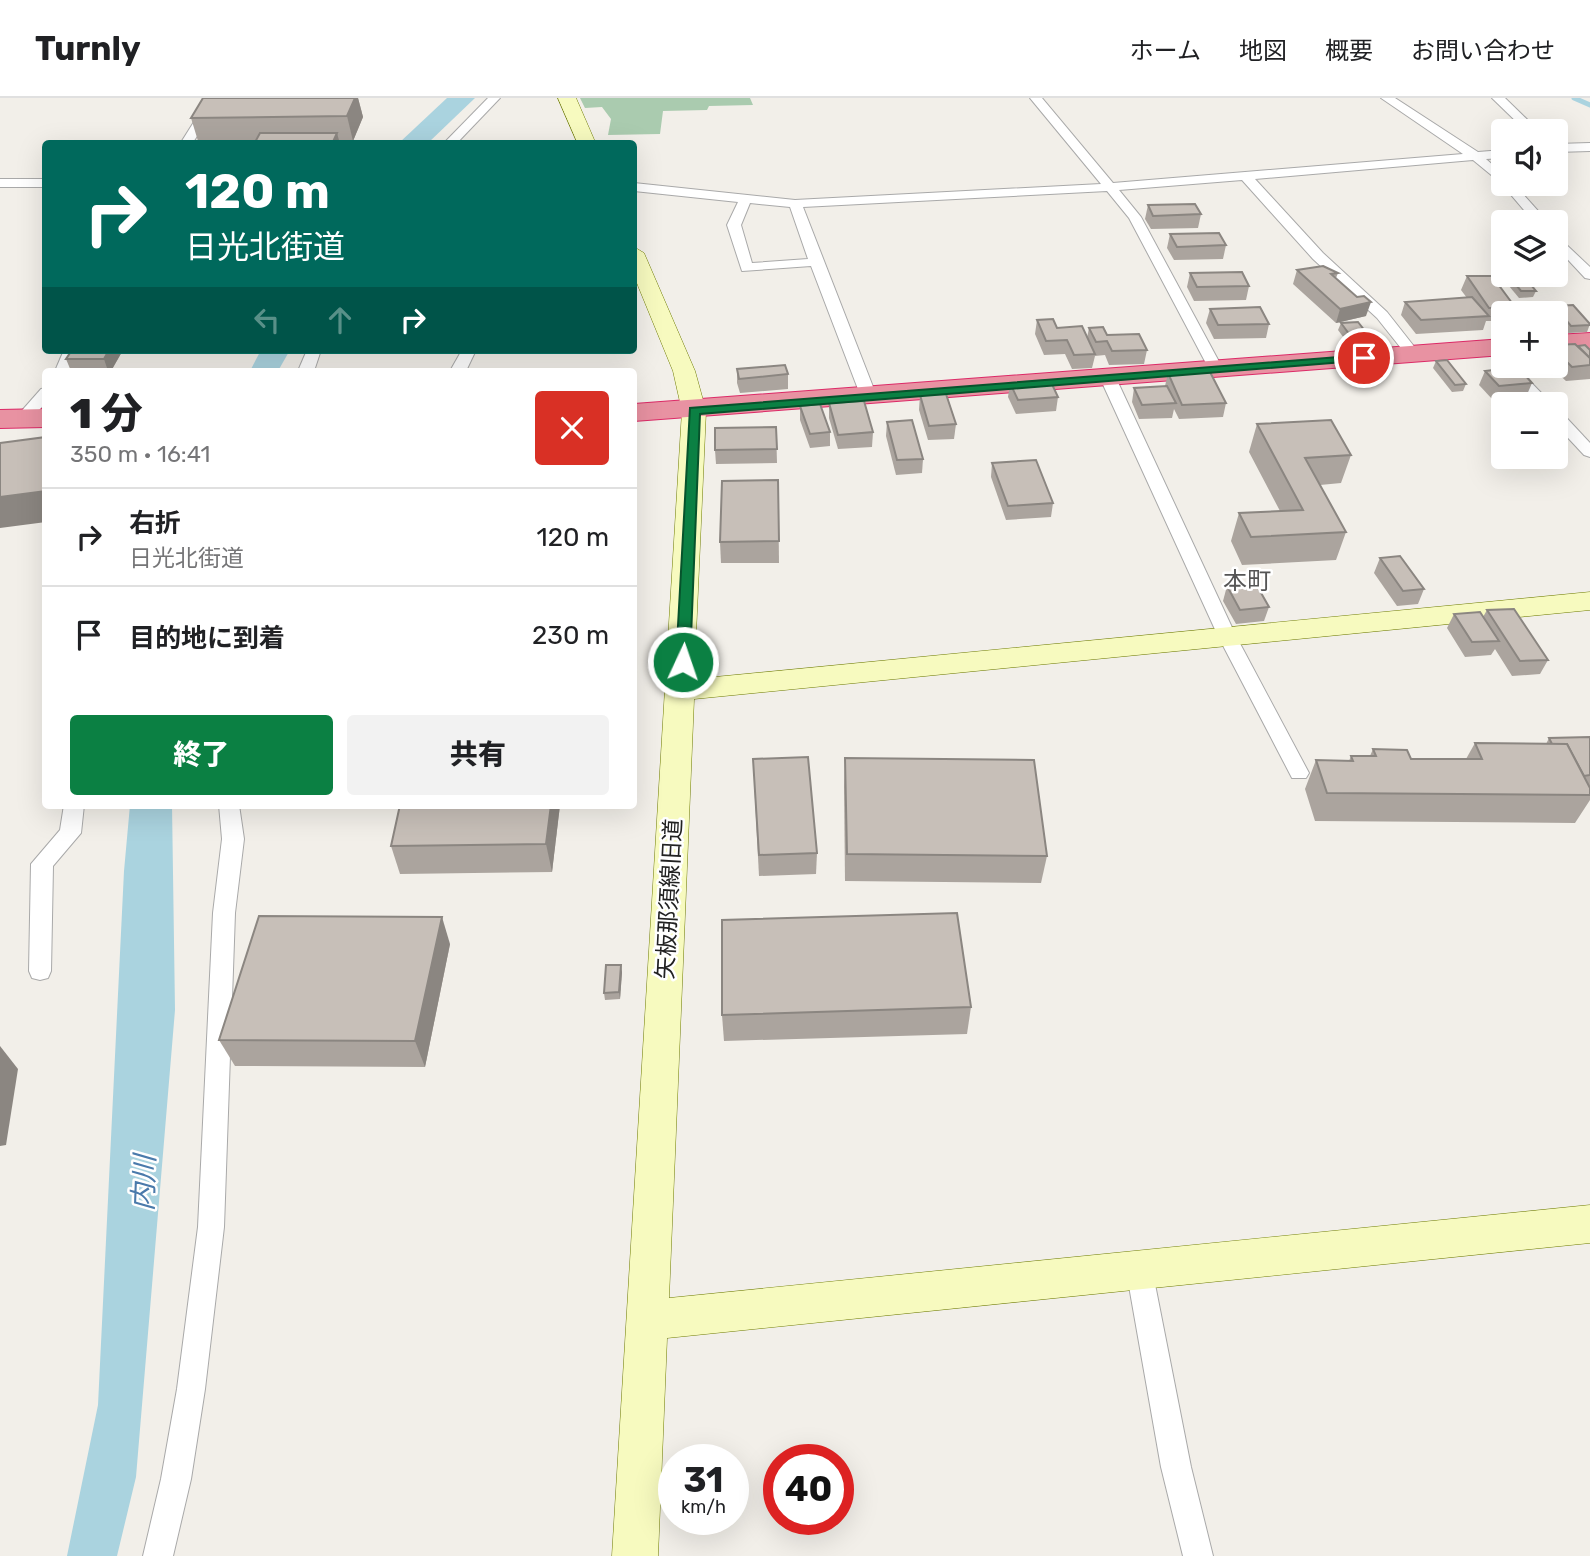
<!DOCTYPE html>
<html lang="ja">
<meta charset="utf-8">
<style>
body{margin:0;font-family:Rubik,"Noto Sans JP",sans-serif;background:#f2f2f2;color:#202124;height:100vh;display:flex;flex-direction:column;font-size:26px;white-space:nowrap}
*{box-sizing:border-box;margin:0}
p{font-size:23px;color:#757577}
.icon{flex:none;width:38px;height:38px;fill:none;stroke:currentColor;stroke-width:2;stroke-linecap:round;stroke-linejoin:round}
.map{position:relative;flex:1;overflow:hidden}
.side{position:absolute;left:42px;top:270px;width:595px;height:441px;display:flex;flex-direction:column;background:#fff;border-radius:7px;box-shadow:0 7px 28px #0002}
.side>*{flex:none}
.hud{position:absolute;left:42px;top:42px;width:595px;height:214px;border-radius:7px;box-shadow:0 7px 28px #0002;background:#00695c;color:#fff;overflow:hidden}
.controls{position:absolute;left:1491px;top:21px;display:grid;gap:14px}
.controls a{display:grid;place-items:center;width:77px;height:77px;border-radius:7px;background:#fff;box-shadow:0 7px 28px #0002;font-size:35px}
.speed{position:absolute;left:658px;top:1346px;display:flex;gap:14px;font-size:35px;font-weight:700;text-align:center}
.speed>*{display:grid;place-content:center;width:91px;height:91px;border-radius:50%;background:#fff;box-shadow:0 7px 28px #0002;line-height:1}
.speed small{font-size:18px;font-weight:400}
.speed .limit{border:10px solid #d22;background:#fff;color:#111}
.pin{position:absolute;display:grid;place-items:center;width:60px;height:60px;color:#fff;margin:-30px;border:4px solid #fff;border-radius:50%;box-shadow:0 2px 7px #0007}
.me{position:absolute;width:77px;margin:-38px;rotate:3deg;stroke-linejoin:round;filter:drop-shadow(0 0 5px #0008)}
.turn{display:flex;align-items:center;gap:24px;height:147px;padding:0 28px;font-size:32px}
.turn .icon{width:91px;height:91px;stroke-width:2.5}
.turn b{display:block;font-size:49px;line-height:60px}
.lanes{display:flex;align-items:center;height:66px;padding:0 28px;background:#0003;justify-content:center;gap:35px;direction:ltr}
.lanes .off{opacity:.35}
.round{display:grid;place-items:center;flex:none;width:74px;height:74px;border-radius:7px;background:#f2f2f2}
.headline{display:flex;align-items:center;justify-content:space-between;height:119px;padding:0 28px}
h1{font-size:42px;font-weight:800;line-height:52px}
.cta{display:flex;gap:14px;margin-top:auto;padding:14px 28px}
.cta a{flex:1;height:80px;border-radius:7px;background:#0b8043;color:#fff;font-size:28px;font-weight:800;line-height:80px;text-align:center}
.cta a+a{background:#f2f2f2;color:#202124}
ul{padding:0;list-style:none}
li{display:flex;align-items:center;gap:21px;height:98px;padding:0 28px;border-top:2px solid #e0e0e0}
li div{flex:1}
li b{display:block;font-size:26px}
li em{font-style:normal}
header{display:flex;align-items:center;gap:42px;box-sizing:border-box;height:98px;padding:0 35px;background:#fff;border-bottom:2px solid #e0e0e0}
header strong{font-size:33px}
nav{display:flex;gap:38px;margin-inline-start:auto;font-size:24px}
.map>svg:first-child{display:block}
.cemetery{fill:#aacbaf}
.water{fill:#aad3df}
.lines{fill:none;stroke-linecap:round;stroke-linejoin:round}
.stream{stroke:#aad3df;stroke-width:5}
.street-casing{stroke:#a9a9a9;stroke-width:2}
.secondary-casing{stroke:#707d05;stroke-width:1}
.highway-casing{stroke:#dc2a67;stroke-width:2}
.street{fill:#fff;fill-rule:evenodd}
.secondary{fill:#f7fabf;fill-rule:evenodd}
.highway{fill:#e892a2;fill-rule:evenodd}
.wall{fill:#aba49e}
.shaded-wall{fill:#8b8681}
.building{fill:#c7bfb8;stroke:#8b8681;stroke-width:2}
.route{fill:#0b8043;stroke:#07532c;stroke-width:2}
.labels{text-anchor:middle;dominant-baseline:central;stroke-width:5;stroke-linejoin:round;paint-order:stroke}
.street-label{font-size:23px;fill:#222;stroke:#fff}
.neighbourhood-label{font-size:24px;fill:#555;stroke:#fff}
.near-water-label{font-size:28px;font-style:italic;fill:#4a7aab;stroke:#fff}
</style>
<header>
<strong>Turnly</strong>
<nav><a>ホーム</a><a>地図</a><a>概要</a><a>お問い合わせ</a></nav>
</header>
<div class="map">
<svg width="1590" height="1458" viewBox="0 0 1590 1458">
<rect width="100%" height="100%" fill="#f2efe9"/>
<!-- cemetery -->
<path class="cemetery" d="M580,0H750L753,7L709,8L707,12L663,13L660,36L608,37L611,21L602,9L585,10Z"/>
<!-- water -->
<g class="water">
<path d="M447,0H475L428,45H399Z"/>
<path d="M261,252H290L278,273H250Z"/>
<path d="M130,707H172L175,912L136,1379L117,1458H67L98,1307L124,773Z"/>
</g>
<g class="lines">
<!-- stream -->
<path class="stream" d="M1574,0L1590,7"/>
<defs>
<g id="street">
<path d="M209,0H221L192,46H180Z"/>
<path d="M488,0H500L456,46H443Z"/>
<path d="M1030,0H1042L1113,85L1463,56L1381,0H1395L1478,54L1503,52V60L1486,61L1503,76V86H1514L1548,124H1534L1501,85L1473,62L1255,81L1323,155L1387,214L1420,256L1413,260L1408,259L1377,220L1313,161L1242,82L1119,92L1141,119L1223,271L1216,275L1209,271L1129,120L1107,93L803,109L877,299L869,304L861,299L811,168L742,173L727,127L738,104L634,93V85L795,102L1101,86ZM750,105L790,109L808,161L752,165L741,127Z"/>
<path d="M1492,0H1505L1539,33H1526Z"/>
<path d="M1590,45V53L1556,54V46Z"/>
<rect x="0" y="81" width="46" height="8"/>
<path d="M1556,137L1590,169V181L1585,180L1556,149Z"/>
<path d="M64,252H78L71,273H55Z"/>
<path d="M307,252H321L314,273H298Z"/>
<path d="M462,252H476L466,273H450Z"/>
<path d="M1503,264V268H1515L1552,306H1536L1502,271L1500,268Z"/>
<path d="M1108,275L1116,280L1236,538L1309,675L1306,680H1292L1218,538L1100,280Z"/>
<path d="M46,290V304L30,323H18V317L41,291Z"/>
<path d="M1556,313L1562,315L1590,345V359L1584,357L1556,327Z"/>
<path d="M64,707H84L81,735L53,768L51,873L48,880L40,882L32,880L29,873L31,766L60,732Z"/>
<path d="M219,707H239L244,741L235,815L224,1129L205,1291L191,1381L173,1458H143L161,1381L177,1291L198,1129L213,815L222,741Z"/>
<path d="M1139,1158L1148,1162L1152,1171L1191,1369L1213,1458H1183L1161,1369L1126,1171L1130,1162Z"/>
</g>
<g id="secondary">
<path d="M558,0H576L596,46H578Z"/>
<path d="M634,149L644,155L695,273L706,313L694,581L1590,494V512L694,601L669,1200L1590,1107V1145L667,1240L658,1458H612L682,313L673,273L634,178Z"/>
</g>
<g id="highway">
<path d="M1590,235V251L1556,253V237Z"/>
<path d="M1503,241V257L634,323V306Z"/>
<path d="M46,311V329L0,330V312Z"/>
</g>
</defs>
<!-- street casing -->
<use href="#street" class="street-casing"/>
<!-- secondary casing -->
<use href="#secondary" class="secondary-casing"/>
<!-- highway casing -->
<use href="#highway" class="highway-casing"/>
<!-- street -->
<use href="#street" class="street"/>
<!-- secondary -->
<use href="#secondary" class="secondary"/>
<!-- highway -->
<use href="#highway" class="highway"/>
</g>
<!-- wall -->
<g class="wall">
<path d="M203,0H358L363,19L353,43L186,46L198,43L191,20Z"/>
<path d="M1148,107L1201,116L1198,130L1151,131L1145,121Z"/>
<path d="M1170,136L1226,147L1223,161L1174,162L1167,150Z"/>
<path d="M1297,172L1338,175L1336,180L1357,199L1366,218L1336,225L1293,186Z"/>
<path d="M1190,175L1249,188L1246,202L1194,203L1187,189Z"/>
<path d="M1506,177H1523L1536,193L1533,199L1519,200L1504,182Z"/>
<path d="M1467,178L1515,209L1512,215H1503V223H1486L1483,232L1416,236L1401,217L1405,204L1467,200L1461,192Z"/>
<path d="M1554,208L1590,226L1587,234L1568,235L1556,220V215H1551Z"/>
<path d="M1210,211L1269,226L1266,240L1214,241L1206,225Z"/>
<path d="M1037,222L1087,240L1089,230L1147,252L1144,266L1109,267L1105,257L1095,258L1092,270L1072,271L1065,256L1044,257L1035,236Z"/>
<path d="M1341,225L1373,243L1370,250L1352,251L1338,232Z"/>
<path d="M1556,247L1590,252V281L1566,283L1550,268H1556Z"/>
<path d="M123,252L111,273H71L66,261Z"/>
<path d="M1436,263L1466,286L1463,293L1452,294L1433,270Z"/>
<path d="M737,271L788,276V291L740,295L737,285Z"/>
<path d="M1485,273L1532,285L1526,299L1493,302L1479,287Z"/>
<path d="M1168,275L1226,305L1223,319L1179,321L1174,311L1172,320L1139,321L1132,304L1134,290L1165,288Z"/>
<path d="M1010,285L1058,299L1056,313L1016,316L1008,299Z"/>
<path d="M920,297L956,326L954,341L928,342L919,312Z"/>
<path d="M829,305L873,334L872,349L838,351L829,320Z"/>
<path d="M800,308L830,334V348L810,350L800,322Z"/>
<path d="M887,324L923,361L922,375L896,377L886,338Z"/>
<path d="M1257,326L1351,357L1341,385L1320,387L1346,434L1336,462L1242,467L1231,443L1239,415L1280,413L1249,354Z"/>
<path d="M776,329L777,365L716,366L715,352Z"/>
<path d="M992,365L1053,405L1051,419L1006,422L991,379Z"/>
<path d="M778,382L779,465H721L720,444Z"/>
<path d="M1380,460L1424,491L1418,506L1397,508L1374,475Z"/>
<path d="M1227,488L1269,509L1264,523L1236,526L1223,503Z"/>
<path d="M1487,512L1548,562L1540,576L1512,578L1495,551L1491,557L1465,559L1447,530L1454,516L1483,519Z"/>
<path d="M1590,639V702L1575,725L1315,723L1305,691L1316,662L1349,663L1351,658H1370L1373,651L1411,661H1466L1475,645L1546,646L1549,640Z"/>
<path d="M845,660L1047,758L1041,785L845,783L844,688Z"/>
<path d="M754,683L817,755L816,776L759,778Z"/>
<path d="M400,707H560L552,774L400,776L391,748Z"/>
<path d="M450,846L425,969L235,968L219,942Z"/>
<path d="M622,874L620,901L605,902L604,895Z"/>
<path d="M971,909L967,936L724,943L722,917Z"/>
</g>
<!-- shaded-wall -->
<g class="shaded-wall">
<path d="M355,0H358L363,19L353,43L347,18Z"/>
<path d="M337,35L340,46H332Z"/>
<path d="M1371,204L1366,218L1336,225L1340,211Z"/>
<path d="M109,252H123L111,273H108L104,261Z"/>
<path d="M46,393V424L0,430V399Z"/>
<path d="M551,707H560L552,774L546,746Z"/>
<path d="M442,819L450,846L425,969L415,943Z"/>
<path d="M621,867L622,874L620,901L619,894Z"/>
<path d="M0,948L18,971L6,1047L0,1048Z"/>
</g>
<!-- building -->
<g class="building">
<path d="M203,0H355L347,18L191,20Z"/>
<path d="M260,35H337L332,46H254Z"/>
<path d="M188,43H208L206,46H186Z"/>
<path d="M1195,106L1201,116L1153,118L1148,107Z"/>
<path d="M1219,135L1226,147L1177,149L1170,136Z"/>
<path d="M1323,168L1338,175L1331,176L1357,199L1364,198L1371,204L1340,211L1297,172Z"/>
<path d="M1242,174L1249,188L1197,189L1190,175Z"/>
<path d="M1508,177H1523L1536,193H1521Z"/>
<path d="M1467,178H1492L1515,209L1489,210Z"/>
<path d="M1472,199L1489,218L1421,222L1405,204Z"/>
<path d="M1573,207L1590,226V227L1571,228L1554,208Z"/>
<path d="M1260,209L1269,226L1218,227L1210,211Z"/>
<path d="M1053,221L1057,230L1082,228L1095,256L1074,257L1067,242L1046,243L1037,222Z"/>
<path d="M1358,224L1373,243L1355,244L1341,225Z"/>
<path d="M1103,229L1107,237L1139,236L1147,252L1112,253L1107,243L1096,244L1089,230Z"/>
<path d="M1575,246L1590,260V267L1572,269L1556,253V247Z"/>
<path d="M1585,247L1590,252V260L1578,248Z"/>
<path d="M72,252H109L104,261H66Z"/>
<path d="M1447,262L1466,286L1455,287L1436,263Z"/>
<path d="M785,267L788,276L739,281L737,271Z"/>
<path d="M1518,269L1532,285L1499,288L1485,273Z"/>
<path d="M1210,274L1226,305L1182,307L1168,275Z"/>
<path d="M1050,282L1058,299L1018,302L1010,285Z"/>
<path d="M1167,288L1176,305L1142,307L1134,290Z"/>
<path d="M946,296L956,326L929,328L920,297Z"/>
<path d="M864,303L873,334L838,337L829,305Z"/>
<path d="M820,306L830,334L810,336L800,308Z"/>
<path d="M912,322L923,361L897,362L887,324Z"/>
<path d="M1331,322L1351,357L1305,360L1346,434L1251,439L1239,415L1303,412L1257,326Z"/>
<path d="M776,329L777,351L715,352V330Z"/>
<path d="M46,339V393L0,399V345Z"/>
<path d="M1036,362L1053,405L1008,408L992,365Z"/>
<path d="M778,382L779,443L720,444L722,383Z"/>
<path d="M1400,458L1424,491L1403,493L1380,460Z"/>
<path d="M1256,486L1269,509L1240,512L1227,488Z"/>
<path d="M1514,511L1548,562L1520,563L1487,512Z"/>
<path d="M1480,514L1499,543L1472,544L1454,516Z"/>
<path d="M1590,639V677L1584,678L1567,646H1552L1549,640Z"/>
<path d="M1475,645L1567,646L1590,690V697L1327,695L1316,662L1353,663L1351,658H1376L1373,651L1407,652L1411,661H1482Z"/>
<path d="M808,659L817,755L759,757L753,661Z"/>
<path d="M845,660L1034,662L1047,758L847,756Z"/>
<path d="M400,707H551L546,746L391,748Z"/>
<path d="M957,815L971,909L722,917V822Z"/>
<path d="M259,818L442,819L415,943L219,942Z"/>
<path d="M606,867H621L619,894L604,895Z"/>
</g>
<!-- route -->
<path class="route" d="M1364,257H1368V262L700,316L690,564L683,569L676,564L690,310Z"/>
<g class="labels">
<!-- street labels -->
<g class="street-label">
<text transform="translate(669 801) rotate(-87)">矢板那須線旧道</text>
</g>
<!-- neighbourhood labels -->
<g class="neighbourhood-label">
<text x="1247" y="483">本町</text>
</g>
<!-- near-water labels -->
<g class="near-water-label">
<text transform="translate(144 1085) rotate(-88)">内川</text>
</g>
</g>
</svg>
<div class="controls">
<a><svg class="icon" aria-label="sound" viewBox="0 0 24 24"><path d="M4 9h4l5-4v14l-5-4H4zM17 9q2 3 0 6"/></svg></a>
<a><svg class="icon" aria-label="layers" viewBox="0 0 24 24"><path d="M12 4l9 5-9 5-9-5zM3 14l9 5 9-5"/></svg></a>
<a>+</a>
<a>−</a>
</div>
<div class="speed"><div>31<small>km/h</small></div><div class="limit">40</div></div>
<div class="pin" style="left:1364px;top:260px;background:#d93025"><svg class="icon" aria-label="arrive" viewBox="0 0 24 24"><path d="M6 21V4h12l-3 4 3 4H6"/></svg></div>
<svg class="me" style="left:683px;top:564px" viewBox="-20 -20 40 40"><circle r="17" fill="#0b8043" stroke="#fff" stroke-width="3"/><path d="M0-11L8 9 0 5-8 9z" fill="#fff"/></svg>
<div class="hud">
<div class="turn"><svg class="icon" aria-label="right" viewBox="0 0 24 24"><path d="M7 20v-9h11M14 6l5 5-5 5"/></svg><div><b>120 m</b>日光北街道</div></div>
<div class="lanes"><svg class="icon off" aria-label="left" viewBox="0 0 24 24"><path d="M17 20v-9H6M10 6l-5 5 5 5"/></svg><svg class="icon off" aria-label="ahead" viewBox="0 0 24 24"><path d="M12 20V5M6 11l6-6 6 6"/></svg><svg class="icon" aria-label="right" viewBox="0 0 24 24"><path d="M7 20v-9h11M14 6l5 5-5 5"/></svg></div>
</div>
<section class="side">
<div class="headline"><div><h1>1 分</h1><p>350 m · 16:41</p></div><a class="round" style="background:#d93025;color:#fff"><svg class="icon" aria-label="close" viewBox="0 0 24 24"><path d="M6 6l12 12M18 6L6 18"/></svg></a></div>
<ul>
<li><svg class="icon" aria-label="right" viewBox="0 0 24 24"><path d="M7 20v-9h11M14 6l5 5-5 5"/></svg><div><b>右折</b><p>日光北街道</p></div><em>120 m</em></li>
<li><svg class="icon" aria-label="arrive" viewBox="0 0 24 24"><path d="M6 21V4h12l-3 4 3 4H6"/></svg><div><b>目的地に到着</b></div><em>230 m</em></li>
</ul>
<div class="cta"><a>終了</a><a>共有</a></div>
</section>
</div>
